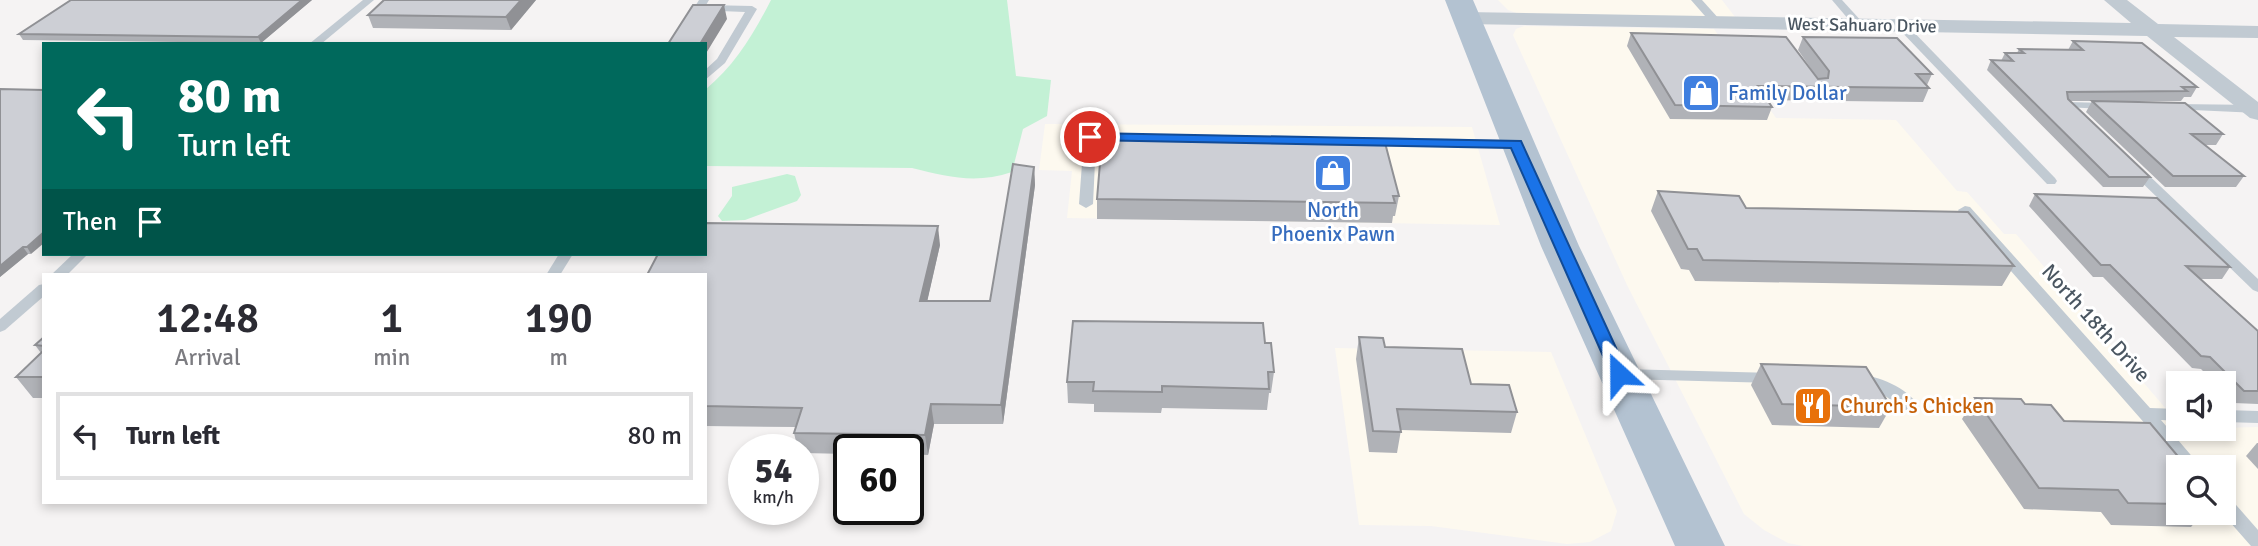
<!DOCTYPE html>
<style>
body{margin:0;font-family:Signika,sans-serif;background:#f2f2f3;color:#2b2b33;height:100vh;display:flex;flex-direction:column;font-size:26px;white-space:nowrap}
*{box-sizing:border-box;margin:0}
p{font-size:23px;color:#7c7c81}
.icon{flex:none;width:38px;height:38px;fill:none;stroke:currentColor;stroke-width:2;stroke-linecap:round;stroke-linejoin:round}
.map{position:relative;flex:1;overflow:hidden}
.details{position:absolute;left:42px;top:273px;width:665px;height:231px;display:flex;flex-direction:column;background:#fff;border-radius:0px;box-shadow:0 4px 10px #0003}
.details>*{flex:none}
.guide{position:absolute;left:42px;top:42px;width:665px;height:214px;border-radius:0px;box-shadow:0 4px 10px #0003;background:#00695c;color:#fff;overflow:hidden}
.controls{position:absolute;left:2166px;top:371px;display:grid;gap:14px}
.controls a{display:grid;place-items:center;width:70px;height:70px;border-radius:0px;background:#fff;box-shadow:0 4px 10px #0003;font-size:35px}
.speed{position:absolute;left:728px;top:434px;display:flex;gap:14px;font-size:35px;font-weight:700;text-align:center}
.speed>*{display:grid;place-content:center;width:91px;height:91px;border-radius:50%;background:#fff;box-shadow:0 4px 10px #0003;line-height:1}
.speed small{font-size:18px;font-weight:400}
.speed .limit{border:4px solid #111;border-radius:10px;background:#fff;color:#111}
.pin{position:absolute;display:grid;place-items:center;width:60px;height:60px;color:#fff;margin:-30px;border:4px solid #fff;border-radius:50%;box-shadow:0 2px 7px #0007}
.me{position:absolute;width:77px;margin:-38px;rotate:336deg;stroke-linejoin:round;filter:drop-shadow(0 0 5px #0008)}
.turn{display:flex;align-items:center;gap:24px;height:147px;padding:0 21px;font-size:32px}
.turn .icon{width:91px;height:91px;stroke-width:2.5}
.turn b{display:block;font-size:49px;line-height:60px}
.then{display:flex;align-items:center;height:66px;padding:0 21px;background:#0003;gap:14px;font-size:26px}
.eta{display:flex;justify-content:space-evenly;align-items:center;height:119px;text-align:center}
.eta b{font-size:42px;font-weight:600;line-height:49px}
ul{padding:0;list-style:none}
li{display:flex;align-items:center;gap:21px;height:88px;margin:0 14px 10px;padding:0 7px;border:4px solid #e1e1e2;border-radius:0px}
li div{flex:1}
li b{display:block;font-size:26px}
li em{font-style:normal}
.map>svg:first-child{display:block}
.commercial{fill:#fdf9ef;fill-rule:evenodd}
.green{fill:#c3f1d5}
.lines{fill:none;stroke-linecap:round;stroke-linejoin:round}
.service{fill:#c1cad2;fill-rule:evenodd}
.minor{fill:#c1cad2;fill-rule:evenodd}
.primary{fill:#b3c2d1;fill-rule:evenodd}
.wall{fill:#b0b2b7}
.shaded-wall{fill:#909195}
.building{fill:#cdcfd5;stroke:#909195;stroke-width:2}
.route{fill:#1a73e8;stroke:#114b97;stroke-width:2}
.labels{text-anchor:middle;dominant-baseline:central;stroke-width:6;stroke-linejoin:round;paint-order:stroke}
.far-street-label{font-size:18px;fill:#4a5661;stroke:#fff}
.shop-label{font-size:21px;fill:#366cbe;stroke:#fff;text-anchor:start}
.street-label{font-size:21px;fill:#4a5661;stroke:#fff}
.food-label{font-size:21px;fill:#c56008;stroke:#fff;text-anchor:start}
</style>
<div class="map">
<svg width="2258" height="546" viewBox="0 0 2258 546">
<rect width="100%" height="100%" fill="#f5f3f3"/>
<!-- commercial -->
<g class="commercial">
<path d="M1498,0H1722L1735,17L1519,14L1508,10Z"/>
<path d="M1524,26L1714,29L1776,118L1896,120L1957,191L1967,192L2004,234H2016L2179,424V429L2258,427V546H1803L1788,543L1764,530L1744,514L1627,285L1513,35L1516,29ZM2179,467H2224V513H2179Z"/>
<path d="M1045,124L1472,127L1500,225L1067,218L1072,171L1039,170Z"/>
<path d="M1335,348L1551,352L1617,511L1611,531L1590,542L1567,544L1431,526L1359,525Z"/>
</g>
<!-- green -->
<g class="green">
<path d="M771,0H1007L1016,76L1051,80L1047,116L1023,129L1012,172C976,184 948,177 912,168L705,166V90C736,64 753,35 771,0Z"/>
<path d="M787,174L795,176L801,195L797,201L745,220L722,221L718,216L732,196V187Z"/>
</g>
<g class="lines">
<!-- service -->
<g class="service">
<path d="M363,0H374L321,44H309Z"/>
<path d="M699,0H709L706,5L752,6L757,9L725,63L705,80V70L717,59L745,12L695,10L694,8Z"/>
<path d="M1691,0H1702L1720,20V24H1712Z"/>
<path d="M1832,0H1842L1863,23V27H1855Z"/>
<path d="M1902,23L1906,24L2055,178L2057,181L2055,184H2047L1898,28V24Z"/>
<path d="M2068,102L2105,103L2111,106L2105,109L2064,107V103Z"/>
<path d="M2175,104L2258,105V113L2171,109V105Z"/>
<path d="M1090,133L1294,136L1300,140L1294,144L1096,141L1093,204L1086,208L1079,204L1084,137Z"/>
<path d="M1367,137L1516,140L1522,144L1516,148L1363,144L1361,141Z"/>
<path d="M2135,165L2139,166L2258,279V292L2253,290L2131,172L2129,169Z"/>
<path d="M1965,206L1970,207L2150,408L2179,409V421L2161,420L2201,467H2183L1960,213L1958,210Z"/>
<path d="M73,254H88L67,275H51Z"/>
<path d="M559,254H573L560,275H546Z"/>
<path d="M44,284V296L5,330L0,332V319L39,285Z"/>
<path d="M1623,369L1774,373L1779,374L1782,378L1779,382L1774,383L1623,379L1618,378L1615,374L1618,370Z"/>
<path d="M1857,374C1879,376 1906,387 1919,406L1917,410H1905L1874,388L1852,383L1849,379L1852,375Z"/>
<path d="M2224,410L2258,411V423L2224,422Z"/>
<path d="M2224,496L2230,498L2258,530V546H2251L2222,513H2224Z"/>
</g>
<!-- minor -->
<path class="minor" d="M2104,0H2127L2158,24L2258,26V38L2174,37L2258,102V120L2250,118L2147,36L1465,24L1458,22L1455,18L1458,14L1465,12L2131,23Z"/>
<!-- primary -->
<path class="primary" d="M1445,0H1473L1579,246L1725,546H1675L1541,246Z"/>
</g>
<!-- wall -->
<g class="wall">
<path d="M71,0H312L261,43L23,40L19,34Z"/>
<path d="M536,0L511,30L373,28L368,15Z"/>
<path d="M1631,33L1818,79L1798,50L1803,37L1932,74L1927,85L1929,88L1923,102L1767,100L1772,107L1767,120L1670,119L1627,46Z"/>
<path d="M2073,41L2197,87L2191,97H2184L2181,101H2110L2223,134L2216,145H2205L2244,176L2236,187H2165L2086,112L2092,101H2070L2150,177L2143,187H2103L1987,70L1991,60L2001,61L2005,53H2017L2019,49L2068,50Z"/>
<path d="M0,89L31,254H28L0,277Z"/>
<path d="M1277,138L1399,196L1395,216H1393L1392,223L1097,219V199L1276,142Z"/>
<path d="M1034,167L1035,185L1003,424H934L928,455L908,454V450H849V454L803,453V450H798L794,433L796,427L705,426V275L940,245L927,301H990Z"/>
<path d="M1658,191L1746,208L2014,266L2002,286L1695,281L1689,270L1681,269L1651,211Z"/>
<path d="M2035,194L2230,267L2222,279H2200L2258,331V404L2234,403L2224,393V383H2215L2201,369L2192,368L2103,277H2093L2029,206Z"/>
<path d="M44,337V398H33L16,377L41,353L35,345Z"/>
<path d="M1359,337L1385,347L1471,384L1517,412L1511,433L1401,430L1397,453L1369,452L1356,359Z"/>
<path d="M1265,343L1274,372L1271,393H1269L1267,410L1162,408L1161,413L1094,412V404L1068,403L1067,382Z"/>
<path d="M1761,364L1891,407L1879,428L1772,425L1751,385Z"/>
<path d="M1975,398L2025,404L2179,467V513H2203L2191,527L2111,525L2101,512L2024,509L1962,419Z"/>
<path d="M2257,443H2258V469L2246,456Z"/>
</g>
<!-- shaded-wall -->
<g class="shaded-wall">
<path d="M302,0H312L261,43L258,37Z"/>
<path d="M521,0H536L511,30L506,17Z"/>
<path d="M724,5L727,19L705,55V44H700Z"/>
<path d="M1034,167L1035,185L1003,424L1001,405Z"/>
<path d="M938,226L940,245L923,320L920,301Z"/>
<path d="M44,232V243L31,254L27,247Z"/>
<path d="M23,247L28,254L0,277V266Z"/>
<path d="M931,404L934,424L928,455L925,435Z"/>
</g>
<!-- building -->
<g class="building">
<path d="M71,0H302L258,37L19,34Z"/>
<path d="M384,0H521L506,17L368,15Z"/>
<path d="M693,5H724L700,44H668Z"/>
<path d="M1631,33L1786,37L1818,79L1828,78L1829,71L1803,37L1897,38L1932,74H1916L1929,88L1758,86L1772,107L1675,105Z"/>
<path d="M2073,41L2142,43L2197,87H2182L2187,91L2067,92L2068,99L2150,177H2109L1991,60L2013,61L2005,53H2024L2019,49L2083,50Z"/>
<path d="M0,89L44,90V232L27,247H23L0,266Z"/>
<path d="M2092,101L2185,103L2223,134H2191L2244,176H2173Z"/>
<path d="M1277,138L1384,139L1399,196H1393L1395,203L1097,199L1102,139L1277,142Z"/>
<path d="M1013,164L1034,167L1001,405L931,404L925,435L794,433L802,408L705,406V275H647L658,254H705V223L938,226L920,301H990Z"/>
<path d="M1658,191L1739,196L1746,208L1968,212L2014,266L1703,260L1697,249H1688Z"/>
<path d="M2035,194L2157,198L2230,267L2186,266L2258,331V391H2244L2210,357L2201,356L2110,265H2101Z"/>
<path d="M1073,321L1263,323L1265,343H1271L1274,372H1268L1269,389L1162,386V392L1093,391L1094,382H1067Z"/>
<path d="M44,337V346L35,345Z"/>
<path d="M1359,337L1383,338L1385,347L1462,349L1471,384L1509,385L1517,412L1397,409L1401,432L1373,431Z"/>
<path d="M44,350V377H16Z"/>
<path d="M1761,364L1866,367L1891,407L1782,404Z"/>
<path d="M1975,398L2021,399L2025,404L2051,405L2064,421L2150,423L2187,467H2179V504L2128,503L2118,490L2039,488Z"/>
</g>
<!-- route -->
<path class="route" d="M1090,133L1521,141L1628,374L1619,380L1611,374L1511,148L1086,140L1084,137Z"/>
<!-- icons -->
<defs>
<symbol id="shop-square" viewBox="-11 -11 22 22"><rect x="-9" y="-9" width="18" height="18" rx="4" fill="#3f7fe0" stroke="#fff"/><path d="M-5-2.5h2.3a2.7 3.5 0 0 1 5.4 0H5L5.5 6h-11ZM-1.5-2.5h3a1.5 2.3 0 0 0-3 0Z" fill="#fff"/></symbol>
<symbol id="restaurant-square" viewBox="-11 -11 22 22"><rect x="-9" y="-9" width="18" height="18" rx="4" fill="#e8710a" stroke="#fff"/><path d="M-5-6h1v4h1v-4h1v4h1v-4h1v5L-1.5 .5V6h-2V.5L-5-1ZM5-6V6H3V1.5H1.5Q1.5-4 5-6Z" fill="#fff"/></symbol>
</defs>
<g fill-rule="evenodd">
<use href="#shop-square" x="1679" y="71" width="44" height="44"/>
<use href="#shop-square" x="1311" y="151" width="44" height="44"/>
<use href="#restaurant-square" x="1791" y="384" width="44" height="44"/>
</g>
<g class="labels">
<!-- far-street labels -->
<g class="far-street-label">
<text transform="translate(1862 25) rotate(1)">West Sahuaro Drive</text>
</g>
<!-- shop labels -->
<g class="shop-label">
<text x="1728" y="93">Family Dollar</text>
<text x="1333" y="210" text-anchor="middle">North<tspan x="1333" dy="24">Phoenix Pawn</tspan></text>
</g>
<!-- street labels -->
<g class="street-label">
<text transform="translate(2096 323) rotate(48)">North 18th Drive</text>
</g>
<!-- food labels -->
<g class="food-label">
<text x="1840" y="406">Church's Chicken</text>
</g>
</g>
</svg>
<div class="controls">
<a><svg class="icon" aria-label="sound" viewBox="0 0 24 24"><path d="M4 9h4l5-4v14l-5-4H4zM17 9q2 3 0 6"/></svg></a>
<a><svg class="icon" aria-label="search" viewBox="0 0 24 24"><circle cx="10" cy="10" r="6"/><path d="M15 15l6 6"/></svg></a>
</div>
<div class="speed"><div>54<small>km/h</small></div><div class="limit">60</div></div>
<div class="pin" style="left:1090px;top:137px;background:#d93025"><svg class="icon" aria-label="arrive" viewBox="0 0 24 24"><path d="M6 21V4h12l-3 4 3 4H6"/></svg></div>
<svg class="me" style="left:1619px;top:374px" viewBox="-20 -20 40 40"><path d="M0-17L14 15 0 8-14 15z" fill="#1a73e8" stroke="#fff" stroke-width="4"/></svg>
<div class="guide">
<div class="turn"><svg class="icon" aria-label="left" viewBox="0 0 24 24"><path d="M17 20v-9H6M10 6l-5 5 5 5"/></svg><div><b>80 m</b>Turn left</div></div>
<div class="then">Then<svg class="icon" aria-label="arrive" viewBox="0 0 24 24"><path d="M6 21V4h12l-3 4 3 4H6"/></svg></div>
</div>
<section class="details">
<div class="eta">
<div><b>12:48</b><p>Arrival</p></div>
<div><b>1</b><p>min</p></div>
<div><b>190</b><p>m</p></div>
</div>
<ul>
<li><svg class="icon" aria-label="left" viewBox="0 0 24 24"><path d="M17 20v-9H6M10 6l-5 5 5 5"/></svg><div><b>Turn left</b></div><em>80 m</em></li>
</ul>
</section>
</div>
